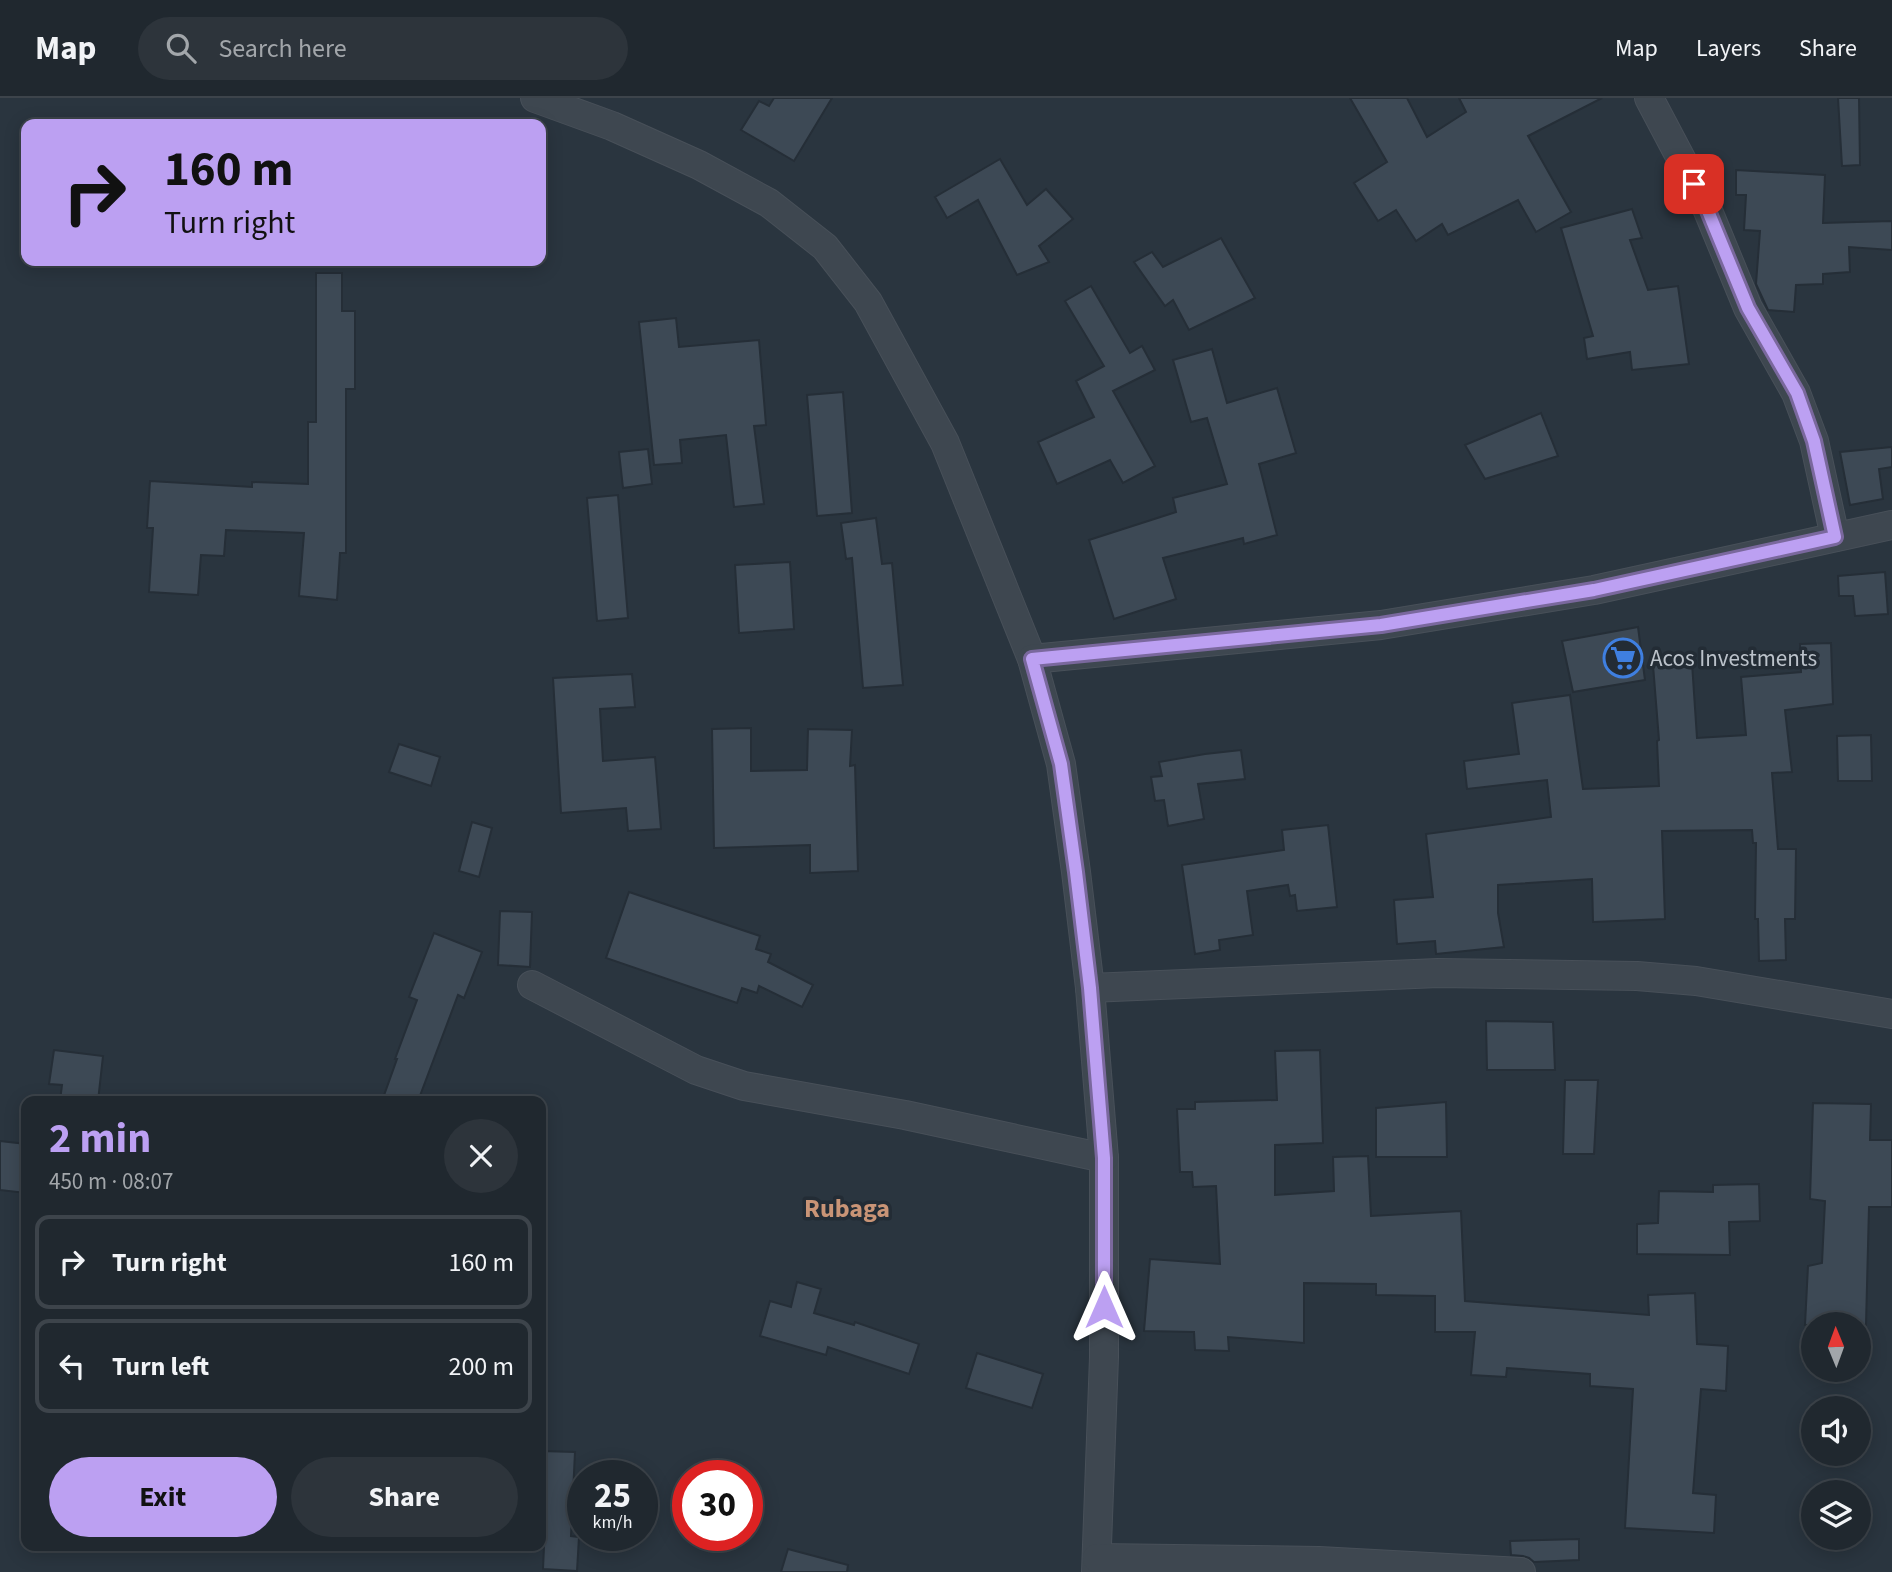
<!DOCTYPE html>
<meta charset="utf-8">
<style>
body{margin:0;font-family:"Source Sans 3",sans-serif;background:#2d343b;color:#f1f3f6;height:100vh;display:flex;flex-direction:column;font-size:26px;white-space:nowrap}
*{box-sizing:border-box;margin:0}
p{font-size:23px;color:#a2a6aa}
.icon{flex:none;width:38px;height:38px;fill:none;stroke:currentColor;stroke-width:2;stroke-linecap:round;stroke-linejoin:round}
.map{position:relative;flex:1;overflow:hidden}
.details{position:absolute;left:21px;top:998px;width:525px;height:455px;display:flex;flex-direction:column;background:#20282f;border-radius:14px;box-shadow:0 4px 18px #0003,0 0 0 2px #3d444b}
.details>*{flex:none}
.guide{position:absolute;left:21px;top:21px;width:525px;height:147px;border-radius:14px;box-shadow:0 4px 18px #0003,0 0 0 2px #3d444b;background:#bca0f2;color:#111;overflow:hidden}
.needle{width:46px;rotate:359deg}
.tools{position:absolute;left:1801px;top:1214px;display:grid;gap:14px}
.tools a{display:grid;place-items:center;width:70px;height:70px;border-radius:50%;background:#20282f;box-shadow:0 4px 18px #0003,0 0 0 2px #3d444b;font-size:35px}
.speed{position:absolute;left:567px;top:1362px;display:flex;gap:14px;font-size:35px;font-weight:700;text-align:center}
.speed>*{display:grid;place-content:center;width:91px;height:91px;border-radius:50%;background:#20282f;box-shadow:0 4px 18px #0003,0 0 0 2px #3d444b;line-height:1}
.speed small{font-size:18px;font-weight:400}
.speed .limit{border:10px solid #d22;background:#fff;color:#111}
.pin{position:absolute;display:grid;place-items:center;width:60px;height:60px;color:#fff;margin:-30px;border-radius:14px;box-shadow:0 4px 10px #0006}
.me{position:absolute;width:77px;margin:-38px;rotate:0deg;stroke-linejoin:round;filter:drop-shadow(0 0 5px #0008)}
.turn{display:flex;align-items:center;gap:24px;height:147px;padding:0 28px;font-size:32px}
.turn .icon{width:91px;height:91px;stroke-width:2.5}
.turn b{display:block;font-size:49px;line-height:60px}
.round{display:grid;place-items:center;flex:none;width:74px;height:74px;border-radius:37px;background:#2d343b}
.overview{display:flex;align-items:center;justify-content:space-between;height:119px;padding:0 28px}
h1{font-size:42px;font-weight:700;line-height:52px;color:#bca0f2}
.primary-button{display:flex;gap:14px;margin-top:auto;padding:14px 28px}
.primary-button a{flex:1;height:80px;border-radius:42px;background:#bca0f2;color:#111;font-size:28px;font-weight:700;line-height:80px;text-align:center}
.primary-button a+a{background:#2d343b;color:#f1f3f6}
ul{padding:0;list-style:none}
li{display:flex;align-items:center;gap:21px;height:94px;margin:0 14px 10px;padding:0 14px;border:4px solid #3d444b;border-radius:14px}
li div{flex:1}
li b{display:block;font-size:26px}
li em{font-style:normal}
header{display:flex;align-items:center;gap:42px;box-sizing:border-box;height:98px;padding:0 35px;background:#20282f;border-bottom:2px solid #3d444b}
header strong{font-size:33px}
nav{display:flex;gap:38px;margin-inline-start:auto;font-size:24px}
.search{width:490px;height:63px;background:#2d343b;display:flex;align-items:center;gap:18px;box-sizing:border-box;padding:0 24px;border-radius:38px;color:#a2a6aa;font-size:26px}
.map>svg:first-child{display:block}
.building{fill:#3d4955;stroke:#252e37;stroke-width:2}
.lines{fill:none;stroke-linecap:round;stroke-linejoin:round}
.minor-casing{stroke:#485059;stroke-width:30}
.minor{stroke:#3e4750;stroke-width:28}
.route-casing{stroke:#7a689d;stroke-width:18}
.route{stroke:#bca0f2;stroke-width:12}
.labels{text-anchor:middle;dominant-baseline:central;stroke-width:7;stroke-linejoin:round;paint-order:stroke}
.poi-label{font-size:23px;fill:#bbc2ca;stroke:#232c35;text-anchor:start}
.quarter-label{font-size:26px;font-weight:bold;fill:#c99476;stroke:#232c35}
</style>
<header>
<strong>Map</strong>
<div class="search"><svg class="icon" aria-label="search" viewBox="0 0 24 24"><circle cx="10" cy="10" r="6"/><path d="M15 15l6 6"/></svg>Search here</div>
<nav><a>Map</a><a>Layers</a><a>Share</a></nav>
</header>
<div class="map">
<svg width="1892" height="1474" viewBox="0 0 1892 1474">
<rect width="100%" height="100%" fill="#2a353f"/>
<!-- building -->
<g class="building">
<path d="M774,0H832L794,63L741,32L759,3L769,8Z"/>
<path d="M1350,0H1407L1427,39L1466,14L1459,0H1602L1528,38L1571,114L1536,134L1518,102L1448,137L1442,126L1416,143L1396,112L1378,123L1354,85L1387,64Z"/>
<path d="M1838,0H1859L1860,67L1842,68Z"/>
<path d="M1000,61L1027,107L1046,91L1073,121L1039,148L1049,164L1017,177L978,102L947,120L935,99Z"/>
<path d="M1736,72L1825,77L1823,125L1892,123V152L1849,149L1850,174L1823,176V186L1796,187L1794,214L1768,212L1756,186L1760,133L1744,132L1746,97H1736Z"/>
<path d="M1632,111L1642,140L1630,142L1648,192L1678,188L1689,266L1632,272L1630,254L1587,261L1584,240L1593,238L1561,130Z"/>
<path d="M1221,140L1255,200L1189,232L1173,202L1165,208L1134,164L1152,154L1163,169Z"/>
<path d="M316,175H342V213H355V291H346V455H340L337,502L299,498L304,435L226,432L224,458L201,457L198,497L149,494L153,430H147L150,383L252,389V384L308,386V324H316Z"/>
<path d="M1091,188L1130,255L1142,248L1155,272L1113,293L1155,368L1123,385L1110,362L1057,386L1038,344L1094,319L1076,283L1104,268L1065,203Z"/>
<path d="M676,220L679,249L759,242L766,327L754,328L764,406L734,409L726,337L680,342L682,365L654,367L639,224Z"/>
<path d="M1212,251L1227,305L1277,290L1296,355L1259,366L1277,437L1244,446L1243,440L1163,460L1176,501L1114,521L1089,442L1176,414L1173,400L1227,386L1207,320L1191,324L1173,262Z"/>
<path d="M843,294L852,415L817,418L807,297Z"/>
<path d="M1541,315L1558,358L1485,381L1465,347Z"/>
<path d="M1892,349V369L1879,371L1883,401L1850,407L1840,354Z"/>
<path d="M648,351L652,386L623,390L619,354Z"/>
<path d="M618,397L628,520L597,523L587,400Z"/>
<path d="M876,420L882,466L892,465L903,587L863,590L852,460L846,461L841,425Z"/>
<path d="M790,464L794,531L739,535L735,467Z"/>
<path d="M1885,474L1888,516L1855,518L1853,498H1839L1838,478Z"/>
<path d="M1638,529L1645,582L1573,594L1562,543Z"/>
<path d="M1831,545L1833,606L1785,612L1792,674L1772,675L1778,751H1796L1795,821H1785L1786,862L1759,863L1758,821H1755L1756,745H1753L1752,732L1662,733L1665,821L1593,824L1592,781L1498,787V815L1504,849L1436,856L1435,843L1397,846L1394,802L1433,799L1426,736L1551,719L1547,682L1467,691L1464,663L1519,656L1512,605L1570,597L1583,691L1659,688L1657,643L1659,642L1653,567L1692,565L1697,640L1746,637L1741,579L1801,574L1800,546Z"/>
<path d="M632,576L635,609L600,611L603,663L655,659L661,731L628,733L626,710L561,715L553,580Z"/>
<path d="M751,630V673L807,672L808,631L852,632L850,668L855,667L858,773L810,775V747L714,750L712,631Z"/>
<path d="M1871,637L1872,683H1838L1837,638Z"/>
<path d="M399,646L440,659L431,688L389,674Z"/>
<path d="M1241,652L1245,681L1198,686L1204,721L1168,728L1164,702L1155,703L1151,679L1162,678L1159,664L1205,656Z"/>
<path d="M472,724L492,730L479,779L459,773Z"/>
<path d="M1328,727L1337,809L1297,813L1295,797L1290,798L1288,787L1247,793L1253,837L1219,842L1220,852L1195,856L1182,767L1284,752L1282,732Z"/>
<path d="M629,794L760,838L756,851L771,856L768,864L813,887L802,909L759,888L757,895L742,890L737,905L606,860Z"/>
<path d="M500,813L532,814L530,869L498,867Z"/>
<path d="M434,835L482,854L464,900L458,897L418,1003H382L397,961H395L417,902L409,899Z"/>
<path d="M1486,923L1553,924L1555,972H1487Z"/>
<path d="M54,952L103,958L98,1003H60L62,987L49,986Z"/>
<path d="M1320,952L1323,1045L1275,1047V1097L1334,1093L1333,1059L1368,1058L1371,1118L1461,1113L1465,1203L1649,1217L1648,1197L1695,1195L1697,1246L1728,1248L1726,1293L1701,1291L1693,1395L1716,1397L1714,1435L1625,1430L1633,1291L1590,1288V1276L1507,1270L1506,1279L1471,1277L1475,1234H1435V1198L1376,1197V1186L1304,1185V1245L1228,1239L1229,1253L1195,1252L1194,1234L1144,1233L1150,1161L1220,1166L1216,1088L1193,1089L1192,1074H1180L1177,1011H1195V1004L1277,1002L1275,953Z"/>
<path d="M1565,982H1598L1594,1056H1563Z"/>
<path d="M1446,1004L1447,1059H1376V1010Z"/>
<path d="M1813,1005L1871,1006L1870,1042H1892V1109H1869L1866,1227H1805L1808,1168L1822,1165L1825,1103L1810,1101Z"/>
<path d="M0,1043L26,1046V1095L0,1092Z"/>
<path d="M1759,1086L1760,1123L1729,1124L1730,1157L1637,1156V1126L1658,1125L1659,1093L1713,1094V1087Z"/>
<path d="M797,1184L821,1191L814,1215L854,1227L855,1224L919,1246L909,1276L828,1249L826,1257L760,1238L770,1203L791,1209Z"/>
<path d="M977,1255L1043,1276L1032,1310L966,1290Z"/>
<path d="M541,1353L575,1354L571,1438L579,1439L577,1473L543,1471L545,1426H541Z"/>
<path d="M1579,1441V1462L1534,1464L1529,1460L1523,1458L1511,1457L1510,1443Z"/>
<path d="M788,1451L848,1467L847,1474H781Z"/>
</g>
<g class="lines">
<defs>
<g id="minor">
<path d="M535,0L612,28L699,67L769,105L825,149L868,204L945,345L1032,561L1061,666L1076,774L1090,890L1104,1060V1259L1096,1474"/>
<path d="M1649,0L1706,108L1748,210L1796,295L1814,343L1835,439"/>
<path d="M1032,561L1381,527L1594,492L1892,427"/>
<path d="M532,887L696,972L744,988L905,1017L1104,1060"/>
<path d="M1090,890L1438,875L1637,878L1696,883L1892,916"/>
<path d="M1097,1460L1319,1463L1521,1474"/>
</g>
</defs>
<!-- minor casing -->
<use href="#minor" class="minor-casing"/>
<!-- minor -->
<use href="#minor" class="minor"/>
</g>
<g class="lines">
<defs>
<path id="route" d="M1104,1209V1060L1090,890L1076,774L1061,666L1032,561L1381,527L1594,492L1835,439L1814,343L1797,295L1748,210L1706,108L1694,86"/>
</defs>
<!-- route casing -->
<use href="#route" class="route-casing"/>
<!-- route -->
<use href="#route" class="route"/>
</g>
<!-- icons -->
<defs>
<symbol id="supermarket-ring" viewBox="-11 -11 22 22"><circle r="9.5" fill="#232c35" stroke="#3f7fe0" stroke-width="1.5"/><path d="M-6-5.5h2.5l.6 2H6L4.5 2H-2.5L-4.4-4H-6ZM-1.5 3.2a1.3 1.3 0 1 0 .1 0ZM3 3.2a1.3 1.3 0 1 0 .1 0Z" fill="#3f7fe0"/></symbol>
</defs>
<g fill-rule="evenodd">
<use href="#supermarket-ring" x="1601" y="538" width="44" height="44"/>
</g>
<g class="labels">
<!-- poi labels -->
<g class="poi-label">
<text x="1650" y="560">Acos Investments</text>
</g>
<!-- quarter labels -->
<g class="quarter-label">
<text x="847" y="1110">Rubaga</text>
</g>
</g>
</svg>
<div class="tools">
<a><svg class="needle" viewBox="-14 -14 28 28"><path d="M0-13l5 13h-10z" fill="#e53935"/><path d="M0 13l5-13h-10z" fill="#a2a6aa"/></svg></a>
<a><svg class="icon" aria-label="sound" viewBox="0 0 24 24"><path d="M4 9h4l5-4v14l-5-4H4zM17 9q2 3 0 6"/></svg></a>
<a><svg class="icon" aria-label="layers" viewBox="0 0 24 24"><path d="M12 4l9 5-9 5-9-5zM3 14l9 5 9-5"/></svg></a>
</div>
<div class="speed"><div>25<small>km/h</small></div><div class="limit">30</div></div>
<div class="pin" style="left:1694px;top:86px;background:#d93025"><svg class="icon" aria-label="arrive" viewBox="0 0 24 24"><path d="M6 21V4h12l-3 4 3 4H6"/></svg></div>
<svg class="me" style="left:1104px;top:1209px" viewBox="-20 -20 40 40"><path d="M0-17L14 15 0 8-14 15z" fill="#bca0f2" stroke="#fff" stroke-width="4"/></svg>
<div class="guide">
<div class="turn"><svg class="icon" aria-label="right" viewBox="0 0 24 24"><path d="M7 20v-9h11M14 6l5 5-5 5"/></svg><div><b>160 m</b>Turn right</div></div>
</div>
<section class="details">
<div class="overview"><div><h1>2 min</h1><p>450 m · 08:07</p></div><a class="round"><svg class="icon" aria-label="close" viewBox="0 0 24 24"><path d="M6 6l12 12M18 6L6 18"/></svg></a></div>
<ul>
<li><svg class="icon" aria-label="right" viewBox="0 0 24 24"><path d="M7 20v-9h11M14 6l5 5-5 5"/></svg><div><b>Turn right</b></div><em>160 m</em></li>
<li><svg class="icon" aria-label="left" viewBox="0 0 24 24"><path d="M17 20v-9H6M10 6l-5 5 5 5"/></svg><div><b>Turn left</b></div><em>200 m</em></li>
</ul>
<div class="primary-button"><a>Exit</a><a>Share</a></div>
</section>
</div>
